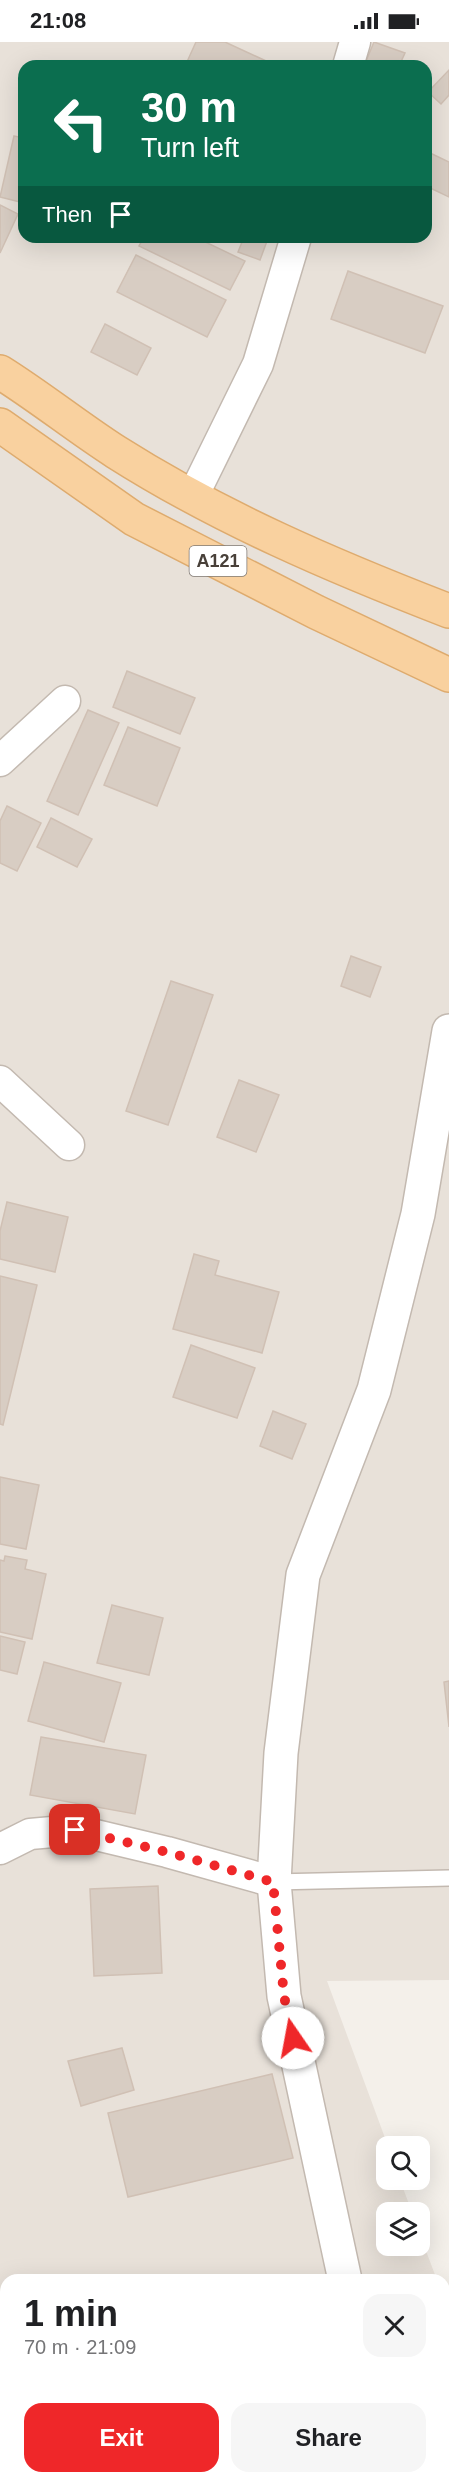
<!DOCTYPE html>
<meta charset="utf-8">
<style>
body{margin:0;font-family:Helvetica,sans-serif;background:#f6f6f6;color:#202124;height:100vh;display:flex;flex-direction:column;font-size:22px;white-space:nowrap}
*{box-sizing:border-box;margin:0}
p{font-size:20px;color:#757577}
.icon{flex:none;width:33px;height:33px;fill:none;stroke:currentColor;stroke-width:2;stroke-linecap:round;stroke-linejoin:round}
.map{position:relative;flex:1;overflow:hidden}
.details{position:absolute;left:0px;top:2232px;width:450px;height:210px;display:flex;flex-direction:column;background:#fff;border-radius:18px 18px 0 0;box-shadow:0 6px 24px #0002}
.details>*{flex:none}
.top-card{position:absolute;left:18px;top:18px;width:414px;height:183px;border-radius:18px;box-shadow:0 6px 24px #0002;background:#0b6e4f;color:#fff;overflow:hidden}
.fabs{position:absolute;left:376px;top:2094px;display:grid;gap:12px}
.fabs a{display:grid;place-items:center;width:54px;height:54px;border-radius:12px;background:#fff;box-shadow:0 6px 24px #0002;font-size:30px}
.pin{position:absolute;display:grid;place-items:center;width:51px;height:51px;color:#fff;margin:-26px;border-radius:12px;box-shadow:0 3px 9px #0006}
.me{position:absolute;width:66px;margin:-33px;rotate:348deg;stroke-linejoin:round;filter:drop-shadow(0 0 4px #0008)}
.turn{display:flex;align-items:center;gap:21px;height:126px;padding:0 24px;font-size:27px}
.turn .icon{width:78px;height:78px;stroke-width:2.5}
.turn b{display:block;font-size:42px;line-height:51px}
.then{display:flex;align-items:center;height:57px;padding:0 24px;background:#0003;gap:12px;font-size:22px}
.round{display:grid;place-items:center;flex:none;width:63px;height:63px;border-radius:18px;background:#f6f6f6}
.summary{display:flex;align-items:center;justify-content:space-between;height:102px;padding:0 24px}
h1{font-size:36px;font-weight:700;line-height:45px}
.cta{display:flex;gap:12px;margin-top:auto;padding:12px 24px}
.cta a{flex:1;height:69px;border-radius:18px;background:#ef2729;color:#fff;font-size:24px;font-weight:700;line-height:69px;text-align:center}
.cta a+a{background:#f6f6f6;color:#202124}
.status{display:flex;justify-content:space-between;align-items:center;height:42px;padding:0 30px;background:#fff;direction:ltr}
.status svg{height:16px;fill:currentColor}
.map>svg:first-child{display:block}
.residential{fill:#e8e1d9;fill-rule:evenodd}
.building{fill:#d8cdc3;stroke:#d0c0b4;stroke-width:1.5}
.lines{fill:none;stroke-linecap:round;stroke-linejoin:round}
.service-casing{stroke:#c3b9b0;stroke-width:18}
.minor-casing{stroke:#c3b9b0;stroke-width:33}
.tertiary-casing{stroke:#c3b9b0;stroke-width:36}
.primary-casing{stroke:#deab6e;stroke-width:36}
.service{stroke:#fff;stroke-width:15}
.minor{stroke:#fff;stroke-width:30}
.tertiary{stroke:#fff;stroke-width:33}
.primary{stroke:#f9d19f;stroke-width:33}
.route{stroke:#ef2729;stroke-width:10;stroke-dasharray:0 18}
.labels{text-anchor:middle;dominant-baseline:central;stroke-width:6;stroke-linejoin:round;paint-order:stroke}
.shield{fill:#fff;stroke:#7f7974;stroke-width:1.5}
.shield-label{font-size:18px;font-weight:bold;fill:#484039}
</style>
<div class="status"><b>21:08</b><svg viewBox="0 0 49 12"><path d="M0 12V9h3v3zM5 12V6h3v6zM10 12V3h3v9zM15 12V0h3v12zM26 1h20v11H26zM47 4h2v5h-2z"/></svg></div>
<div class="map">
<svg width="449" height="2442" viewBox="0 0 449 2442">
<rect width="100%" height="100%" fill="#f4f0ea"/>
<!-- residential -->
<path class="residential" d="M0,0H449V1938L327,1939L388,2104L387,2138H400L412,2170H387V2204H420V2193L437,2238H6V2436H444V2258L449,2272V2442H0ZM24,24H426V195H24Z"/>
<!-- building -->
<g class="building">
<path d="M196,0H225L277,24H191L186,22Z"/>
<path d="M374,0L405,11L399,24H364Z"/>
<path d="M449,28V53L441,62L428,50Z"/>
<path d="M14,94L24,96V161L0,155Z"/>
<path d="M426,109L449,120V155L426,144Z"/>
<path d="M0,163L18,172L0,211Z"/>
<path d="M144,195H195L245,219L230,248L139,204Z"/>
<path d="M244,195L267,199L260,218L238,210Z"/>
<path d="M136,213L226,258L207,295L117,250Z"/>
<path d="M348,229L443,264L425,311L331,277Z"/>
<path d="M105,282L151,306L137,333L91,310Z"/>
<path d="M127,629L195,656L180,692L113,665Z"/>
<path d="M88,668L119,681L78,773L47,759Z"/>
<path d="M128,685L180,706L157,764L104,743Z"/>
<path d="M7,764L41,781L17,829L0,821V779Z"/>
<path d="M51,776L92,797L77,825L37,805Z"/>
<path d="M351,914L381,925L370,955L341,944Z"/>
<path d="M171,939L213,953L168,1083L126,1069Z"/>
<path d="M239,1038L279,1053L256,1110L217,1095Z"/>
<path d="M7,1160L68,1175L55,1230L0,1217V1189Z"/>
<path d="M194,1212L219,1219L215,1233L279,1250L262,1311L173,1287Z"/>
<path d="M0,1234L37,1243L3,1383L0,1382Z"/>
<path d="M191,1303L255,1326L237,1376L173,1355Z"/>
<path d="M273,1369L306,1382L292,1417L260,1404Z"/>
<path d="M0,1435L39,1443L26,1507L0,1502Z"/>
<path d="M5,1514L27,1518L25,1527L46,1532L32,1597L0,1590V1518L4,1519Z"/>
<path d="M112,1563L163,1576L149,1633L97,1621Z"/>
<path d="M0,1594L25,1600L17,1632L0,1628Z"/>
<path d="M44,1620L121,1641L104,1700L28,1679Z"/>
<path d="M449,1639V1685L444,1640Z"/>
<path d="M41,1695L146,1713L135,1772L30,1753Z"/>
<path d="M158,1844L162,1931L94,1934L90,1847Z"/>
<path d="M122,2006L134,2048L81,2064L68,2019Z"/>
<path d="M272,2032L293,2116L128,2155L108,2071Z"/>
</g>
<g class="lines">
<defs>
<path id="service" d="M274,1840L449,1836"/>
<g id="minor">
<path d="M348,24L355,0"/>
<path d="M193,454L258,322L296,195"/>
<path d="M0,719L65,659"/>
<path d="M0,1039L69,1103"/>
<path d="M0,1807L30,1792L75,1788L167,1810L274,1840"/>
<path d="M444,2419H449"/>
</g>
<g id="tertiary">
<path d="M345,2238L284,1954L274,1840L281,1711L303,1533L374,1348L418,1172L449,989"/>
<path d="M388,2436L390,2442"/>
</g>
<g id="primary">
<path d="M0,330C40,355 77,385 116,410C220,476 335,525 449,569"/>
<path d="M0,383L134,477L316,570L449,633"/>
</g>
</defs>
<!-- service casing -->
<use href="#service" class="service-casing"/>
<!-- minor casing -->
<use href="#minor" class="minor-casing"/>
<!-- tertiary casing -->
<use href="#tertiary" class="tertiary-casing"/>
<!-- primary casing -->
<use href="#primary" class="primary-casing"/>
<!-- service -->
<use href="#service" class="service"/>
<!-- minor -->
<use href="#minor" class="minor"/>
<!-- tertiary -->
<use href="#tertiary" class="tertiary"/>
<!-- primary -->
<use href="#primary" class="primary"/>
</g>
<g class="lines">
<!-- route -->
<path class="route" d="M75,1788L167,1810L273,1840L284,1954L293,1996"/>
</g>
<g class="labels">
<!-- shield labels -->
<rect class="shield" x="189.5" y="504" width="57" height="30" rx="4.5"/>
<g class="shield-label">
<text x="218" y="519">A121</text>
</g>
</g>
</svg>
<div class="fabs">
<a><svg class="icon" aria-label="search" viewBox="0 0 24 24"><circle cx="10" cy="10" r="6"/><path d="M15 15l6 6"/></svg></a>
<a><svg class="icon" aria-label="layers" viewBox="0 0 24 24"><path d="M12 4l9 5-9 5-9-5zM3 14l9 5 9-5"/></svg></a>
</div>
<div class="pin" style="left:75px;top:1788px;background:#d93025"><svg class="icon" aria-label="arrive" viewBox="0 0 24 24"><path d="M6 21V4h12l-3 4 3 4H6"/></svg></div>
<svg class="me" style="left:293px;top:1996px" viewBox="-20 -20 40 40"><circle r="19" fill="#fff"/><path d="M0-13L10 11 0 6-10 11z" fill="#ef2729"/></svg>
<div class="top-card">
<div class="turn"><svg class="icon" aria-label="left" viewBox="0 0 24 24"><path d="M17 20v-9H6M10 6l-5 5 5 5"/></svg><div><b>30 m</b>Turn left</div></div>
<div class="then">Then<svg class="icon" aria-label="arrive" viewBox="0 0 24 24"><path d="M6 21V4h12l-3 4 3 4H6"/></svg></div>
</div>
<section class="details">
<div class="summary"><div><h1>1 min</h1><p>70 m · 21:09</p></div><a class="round"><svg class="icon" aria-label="close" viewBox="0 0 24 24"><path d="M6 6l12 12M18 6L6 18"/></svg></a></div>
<div class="cta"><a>Exit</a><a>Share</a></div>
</section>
</div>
